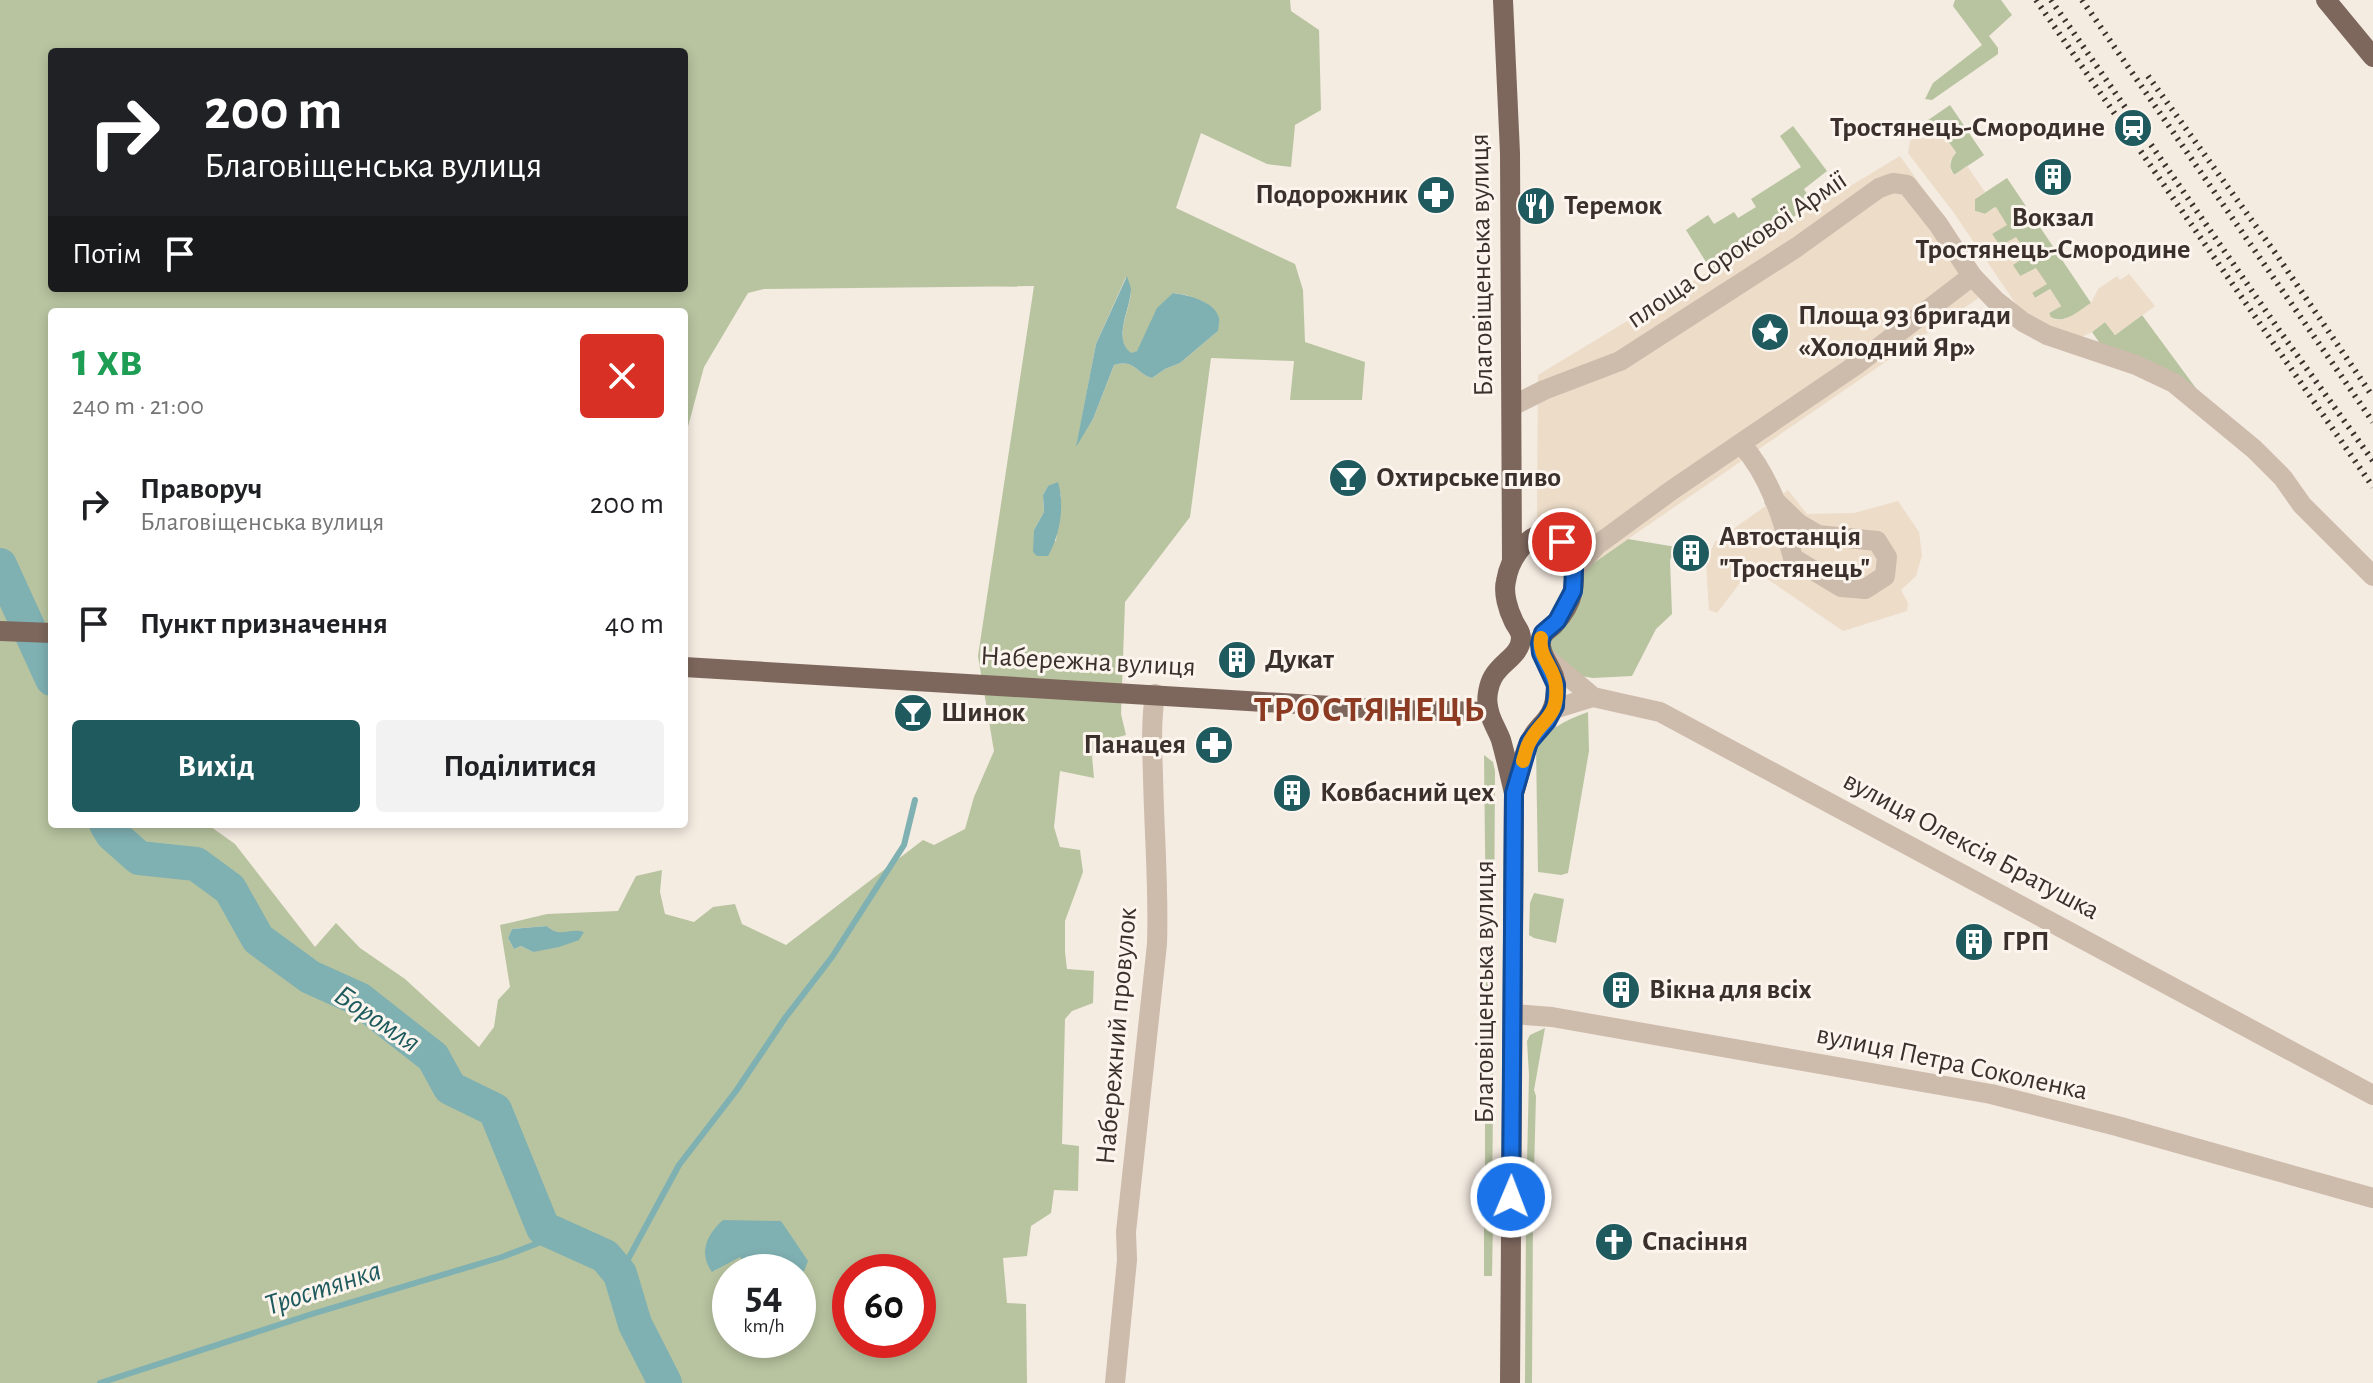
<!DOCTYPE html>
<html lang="uk">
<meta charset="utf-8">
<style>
body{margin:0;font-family:"Alegreya Sans",sans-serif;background:#f2f2f2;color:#202124;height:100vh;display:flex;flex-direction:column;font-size:30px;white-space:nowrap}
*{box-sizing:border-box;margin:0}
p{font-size:26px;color:#757577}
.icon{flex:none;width:44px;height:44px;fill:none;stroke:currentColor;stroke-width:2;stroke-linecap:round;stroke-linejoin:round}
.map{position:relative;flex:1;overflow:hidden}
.panel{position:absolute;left:48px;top:308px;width:640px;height:520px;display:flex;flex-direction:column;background:#fff;border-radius:8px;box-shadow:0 4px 12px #0003}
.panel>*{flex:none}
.banner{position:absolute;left:48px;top:48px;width:640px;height:244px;border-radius:8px;box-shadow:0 4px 12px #0003;background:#202124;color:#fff;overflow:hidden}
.speed{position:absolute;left:712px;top:1254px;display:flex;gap:16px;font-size:40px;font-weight:700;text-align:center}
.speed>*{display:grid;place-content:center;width:104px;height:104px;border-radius:50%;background:#fff;box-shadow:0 4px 12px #0003;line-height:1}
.speed small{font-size:20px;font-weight:400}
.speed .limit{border:12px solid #d22;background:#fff;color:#111}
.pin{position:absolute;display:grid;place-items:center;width:68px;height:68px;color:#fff;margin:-34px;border:4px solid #fff;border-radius:50%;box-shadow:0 2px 8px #0007}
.me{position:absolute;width:88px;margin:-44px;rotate:1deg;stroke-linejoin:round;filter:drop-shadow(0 0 6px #0008)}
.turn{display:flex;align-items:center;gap:28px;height:168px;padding:0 24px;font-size:36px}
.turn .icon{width:104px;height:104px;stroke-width:2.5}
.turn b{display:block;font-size:56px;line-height:68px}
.then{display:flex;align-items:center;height:76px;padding:0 24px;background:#0003;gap:16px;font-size:30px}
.round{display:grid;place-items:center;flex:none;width:84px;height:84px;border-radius:8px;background:#f2f2f2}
.overview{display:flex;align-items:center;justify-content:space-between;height:136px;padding:0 24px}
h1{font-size:48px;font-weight:700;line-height:60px;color:#1e9e55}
.cta{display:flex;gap:16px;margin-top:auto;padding:16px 24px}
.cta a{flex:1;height:92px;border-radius:8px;background:#1f5a5e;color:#fff;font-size:32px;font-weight:700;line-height:92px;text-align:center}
.cta a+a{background:#f2f2f2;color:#202124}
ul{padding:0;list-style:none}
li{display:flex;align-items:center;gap:24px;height:120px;padding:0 24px}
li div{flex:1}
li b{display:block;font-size:30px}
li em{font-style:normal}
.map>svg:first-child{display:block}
.green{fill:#b8c4a0;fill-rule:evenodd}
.plaza{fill:#ecdcc8}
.water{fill:#7fb0b2}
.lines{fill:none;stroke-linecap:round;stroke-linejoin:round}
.stream{stroke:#7fb0b2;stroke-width:6}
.river{stroke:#7fb0b2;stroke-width:34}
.minor{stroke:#cdbbac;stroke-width:20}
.major{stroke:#7d675c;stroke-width:20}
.rail{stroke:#3b302b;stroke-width:6;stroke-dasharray:2 6;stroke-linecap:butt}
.route-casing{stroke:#114b97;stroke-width:20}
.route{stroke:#1a73e8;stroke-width:14}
.slow{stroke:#f59e0b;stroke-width:14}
.labels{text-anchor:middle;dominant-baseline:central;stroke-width:6;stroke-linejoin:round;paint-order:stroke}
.poi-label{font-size:28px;font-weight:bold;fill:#3b302b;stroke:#fbf5ee;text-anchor:start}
.street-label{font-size:28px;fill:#3b302b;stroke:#fbf5ee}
.water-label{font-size:30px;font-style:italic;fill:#1f5a5e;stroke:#fbf5ee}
.district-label{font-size:36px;font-weight:bold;letter-spacing:2px;fill:#8c3b22;stroke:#fbf5ee}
</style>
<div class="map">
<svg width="2373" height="1383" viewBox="0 0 2373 1383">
<rect width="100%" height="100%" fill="#f4ebe1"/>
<!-- green -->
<g class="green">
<path d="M0,0H1290L1291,11L1319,30L1321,110L1295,125L1291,167L1267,164L1201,133L1176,208L1295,264L1303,290L1305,342L1365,362L1362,400H1290L1294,361L1211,358L1190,517L1125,602L1121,714L1126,735L1096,743L1092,756L1094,778L1060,771L1054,827L1060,847L1080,850L1083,872L1065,921V952L1067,969L1094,971L1093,1003L1072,1011L1065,1019L1062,1144L1079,1146L1078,1191L1054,1190L1051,1213L1031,1226L1027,1256L1003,1258L1007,1303L1026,1304L1027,1383H0ZM52,52H684V288H52ZM1126,277C1127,278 1131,289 1131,290C1131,309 1112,338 1131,354L1137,351L1173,293L1186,295L1203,302L1218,331L1180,363L1165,369L1152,378C1136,374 1136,359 1114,365L1093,419L1077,444L1096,344ZM1034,286L978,656L994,751L974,797L965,829L934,845L923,840L786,945L742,924L735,904L713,907L694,922L665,914L660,892L662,870L636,876L618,911L547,914L500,925L510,987L498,1000L494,1027L479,1047L405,979L360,948L336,923L315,947L235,844L207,824H52V312H684V433L686,434L704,367L748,293L764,289ZM1048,486L1061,494L1056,541L1034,530L1044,512L1043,495ZM547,926L553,932L565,934L533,952L521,946L514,949L508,938L512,929ZM781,1221L804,1271L798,1275V1340H730V1272H751L740,1256L712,1272ZM850,1272H918V1340H850Z"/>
<path d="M1955,0H2001L2012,15L1989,36L1998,48V54L1932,100L1925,99L1933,83L1982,45L1953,6Z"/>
<path d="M1950,105L1984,155L1954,175L1950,167L1952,157L1956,153L1935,123L1924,130L1921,125Z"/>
<path d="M1793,126L1827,171L1804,189L1813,204L1711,270L1686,230L1708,215L1714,224L1734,212L1738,218L1756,207L1751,199L1801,167L1780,136Z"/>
<path d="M2007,178L2091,303C2079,311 2065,325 2050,317L2049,313L2061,306L2050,289L2035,298L2032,293L2036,268L2021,277L2012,265L2028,255L2016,238L2000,247L1992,234L1995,207L1985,214L1975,211V199Z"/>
<path d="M2142,315L2198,391L2101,345L2092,332L2105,322L2115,335Z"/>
<path d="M1628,539L1676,547L1670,560L1672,614L1656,629L1632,676L1593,678L1563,673L1540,647L1575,576Z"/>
<path d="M1588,712L1589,751L1568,873L1561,875L1538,872L1536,746C1546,729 1571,718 1588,712Z"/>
<path d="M1484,755L1493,762L1495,771L1494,933H1486Z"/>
<path d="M1534,893L1564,899L1556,943L1534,938L1529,935L1530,903Z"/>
<path d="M1486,949H1494L1493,1080H1486Z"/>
<path d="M1545,1028L1534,1090L1536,1096L1533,1208H1526L1529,1075L1527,1041L1530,1035Z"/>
<path d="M1485,1100H1493L1492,1209H1485Z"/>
<path d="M1533,1216L1532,1383H1525L1526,1217Z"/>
<path d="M1484,1220H1493L1492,1276H1484Z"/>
</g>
<!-- plaza -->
<g class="plaza">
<path d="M1935,123L1956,152L1950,162L1951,171L1955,175L1967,166L1985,192L1975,199V211L1985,214L1996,207L2007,225L1992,234L2000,246L2016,237L2028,255L2013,265L2020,276L2036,268L2047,284L2032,293L2035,298L2050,289L2061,306L2049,313L2052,319L2060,320L2072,316L2091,303L2098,289L2117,276L2120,280L2129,274L2155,306L2115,335L2105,322L2092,332L2075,340L2037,324L2018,307L1954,213L1908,153L1910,141Z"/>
<path d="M1900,156L1993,288L1580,572L1537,518L1538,375Z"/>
<path d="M1788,490L1807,514L1854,513L1898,501L1919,532L1922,555L1916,576L1901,590L1908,603L1907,611L1843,631L1753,569L1749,571L1717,613L1709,610L1706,561L1715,542Z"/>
</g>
<!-- water -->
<g class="water">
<path d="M1127,276C1128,280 1130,284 1131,289C1131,308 1112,338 1131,353L1137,351L1157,308L1173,293C1187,295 1215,301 1219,318C1220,319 1218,330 1218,331L1180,363L1165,369L1152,378C1136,374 1136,359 1114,365L1093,419L1076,447L1096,344Z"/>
<path d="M1058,482C1065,505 1060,535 1048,556H1037L1033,552L1034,530L1044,512L1043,495L1048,486Z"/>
<path d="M547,926C560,939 569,927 584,932L579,940L559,947L533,952L521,946L514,949L508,938L512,929Z"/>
<path d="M723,1220L781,1221L808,1261L804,1271L798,1275V1272H751L740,1257L712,1272C698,1253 707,1234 723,1220Z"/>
</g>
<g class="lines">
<!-- stream -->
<g class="stream">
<path d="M620,1274L679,1165L736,1091L785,1018L832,957L904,845L915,800"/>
<path d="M100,1383L312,1314L502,1257L559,1235"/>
</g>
<!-- river -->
<g class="river">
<path d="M0,565L52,679"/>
<path d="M106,824L112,834L139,858L196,864L230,889L258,939L310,977L359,999L433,1057L450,1088L495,1110L543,1228L605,1256L620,1274L635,1324L665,1383"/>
</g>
<!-- minor -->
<g class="minor">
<path d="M1512,406L1544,390L1620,361L1797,247L1879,188L1893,183L1907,185L1938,224L1972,276L1995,300L2023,322L2047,335L2136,365L2174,383L2254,449L2283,478L2302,505L2373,576"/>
<path d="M1741,444C1769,474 1783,519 1793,558L1841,587L1865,589L1885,576L1887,557L1877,541L1818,535L1799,524L1774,500"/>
<path d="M1574,570L1597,545L1672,490L1856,365L1972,276"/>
<path d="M1543,655L1593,697L1660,712L2373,1095"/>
<path d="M1554,709L1593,697"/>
<path d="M1513,1014L1552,1017L1991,1094L2117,1126L2373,1198"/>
<path d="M1115,1383L1127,1260L1126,1232L1157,944C1159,888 1154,832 1153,775C1152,748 1151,721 1155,694"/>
</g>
<!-- major -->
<g class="major">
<path d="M1503,0L1510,153L1512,560"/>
<path d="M2326,0L2373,57"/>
<path d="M0,631L52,633"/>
<path d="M684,667L1397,710L1489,712"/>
<path d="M1510,1383L1514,793C1510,776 1506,758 1501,740C1497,729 1489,718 1488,706C1486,697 1489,684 1493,677C1501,662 1521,655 1521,638C1521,631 1517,628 1514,622C1508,610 1503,593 1506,581C1509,561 1528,528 1553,535C1572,541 1577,577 1572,594C1570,604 1561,617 1554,625C1549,630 1545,631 1541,638C1538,658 1558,670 1556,691C1554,723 1537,722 1528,745C1522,760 1519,778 1514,793"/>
</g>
<!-- rail -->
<g class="rail">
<path d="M2036,0L2373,487"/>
<path d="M2051,0L2279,330L2373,461"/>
<path d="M2082,0L2373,422"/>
<path d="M2148,76L2276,254L2373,397"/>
</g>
</g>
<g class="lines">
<defs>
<path id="route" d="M1511,1197L1514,793L1529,742L1547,721L1555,706L1556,685L1541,653L1540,644L1543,633L1557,621L1573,591L1574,570L1562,542"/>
</defs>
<!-- route casing -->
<use href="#route" class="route-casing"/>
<!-- route -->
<use href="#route" class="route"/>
<!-- slow -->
<path class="slow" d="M1523,761C1525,755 1526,748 1529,743C1540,720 1559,718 1556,686C1555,668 1538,657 1541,638"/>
</g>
<!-- icons -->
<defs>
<symbol id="station-disc" viewBox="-11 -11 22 22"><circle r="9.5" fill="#1f5a5e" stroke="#fbf5ee"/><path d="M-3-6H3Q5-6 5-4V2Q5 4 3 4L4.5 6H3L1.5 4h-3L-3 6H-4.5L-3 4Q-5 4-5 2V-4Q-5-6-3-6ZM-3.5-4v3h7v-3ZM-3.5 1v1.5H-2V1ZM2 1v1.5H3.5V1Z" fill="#fff"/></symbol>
<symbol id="building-disc" viewBox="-11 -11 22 22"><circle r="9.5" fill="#1f5a5e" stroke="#fbf5ee"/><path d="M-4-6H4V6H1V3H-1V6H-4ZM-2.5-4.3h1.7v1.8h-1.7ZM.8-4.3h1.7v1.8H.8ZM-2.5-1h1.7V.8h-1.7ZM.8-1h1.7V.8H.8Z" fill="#fff"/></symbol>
<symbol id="pharmacy-disc" viewBox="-11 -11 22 22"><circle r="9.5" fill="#1f5a5e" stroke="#fbf5ee"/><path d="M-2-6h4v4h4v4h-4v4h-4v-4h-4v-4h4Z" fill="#fff"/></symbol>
<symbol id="restaurant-disc" viewBox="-11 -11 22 22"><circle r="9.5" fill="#1f5a5e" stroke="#fbf5ee"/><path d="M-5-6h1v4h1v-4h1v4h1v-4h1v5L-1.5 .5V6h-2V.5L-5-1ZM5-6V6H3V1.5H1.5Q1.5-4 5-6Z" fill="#fff"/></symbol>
<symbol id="sight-disc" viewBox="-11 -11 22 22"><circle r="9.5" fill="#1f5a5e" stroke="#fbf5ee"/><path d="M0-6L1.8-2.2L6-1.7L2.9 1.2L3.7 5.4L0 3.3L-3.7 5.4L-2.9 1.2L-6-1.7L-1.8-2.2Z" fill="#fff"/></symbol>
<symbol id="bar-disc" viewBox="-11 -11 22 22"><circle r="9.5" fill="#1f5a5e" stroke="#fbf5ee"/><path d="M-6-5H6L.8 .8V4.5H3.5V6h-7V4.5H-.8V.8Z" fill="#fff"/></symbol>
<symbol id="church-disc" viewBox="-11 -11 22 22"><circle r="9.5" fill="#1f5a5e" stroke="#fbf5ee"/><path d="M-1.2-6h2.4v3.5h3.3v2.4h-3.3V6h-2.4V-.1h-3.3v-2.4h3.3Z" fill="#fff"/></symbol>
</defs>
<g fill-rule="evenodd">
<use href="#station-disc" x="2111" y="106" width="44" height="44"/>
<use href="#building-disc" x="2031" y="155" width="44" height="44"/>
<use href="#pharmacy-disc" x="1414" y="173" width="44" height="44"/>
<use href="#restaurant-disc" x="1514" y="184" width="44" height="44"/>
<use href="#sight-disc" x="1748" y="310" width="44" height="44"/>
<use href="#bar-disc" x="1326" y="456" width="44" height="44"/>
<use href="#building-disc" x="1669" y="531" width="44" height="44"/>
<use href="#building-disc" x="1215" y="638" width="44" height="44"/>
<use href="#bar-disc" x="891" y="691" width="44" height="44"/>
<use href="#pharmacy-disc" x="1192" y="723" width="44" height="44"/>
<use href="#building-disc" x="1270" y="771" width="44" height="44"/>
<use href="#building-disc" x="1952" y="920" width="44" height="44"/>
<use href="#building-disc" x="1599" y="968" width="44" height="44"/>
<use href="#church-disc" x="1592" y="1220" width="44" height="44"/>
</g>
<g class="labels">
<!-- poi labels -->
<g class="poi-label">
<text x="2105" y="128" text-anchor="end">Тростянець-Смородине</text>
<text x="1408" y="195" text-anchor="end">Подорожник</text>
<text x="1564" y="206">Теремок</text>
<text x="2053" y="218" text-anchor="middle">Вокзал<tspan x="2053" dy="32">Тростянець-Смородине</tspan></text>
<text x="1798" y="316">Площа 93 бригади<tspan x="1798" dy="32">«Холодний Яр»</tspan></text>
<text x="1376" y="478">Охтирське пиво</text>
<text x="1719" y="537">Автостанція<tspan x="1719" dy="32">"Тростянець"</tspan></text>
<text x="1265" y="660">Дукат</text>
<text x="941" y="713">Шинок</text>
<text x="1186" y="745" text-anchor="end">Панацея</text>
<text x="1320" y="793">Ковбасний цех</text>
<text x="2002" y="942">ГРП</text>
<text x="1649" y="990">Вікна для всіх</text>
<text x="1642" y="1242">Спасіння</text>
</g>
<!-- street labels -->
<g class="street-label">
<text transform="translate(1737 250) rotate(-34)">площа Сорокової Армії</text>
<text transform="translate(1482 265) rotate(-91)">Благовіщенська вулиця</text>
<text transform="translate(1088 662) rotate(3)">Набережна вулиця</text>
<text transform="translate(1971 846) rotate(28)">вулиця Олексія Братушка</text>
<text transform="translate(1485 992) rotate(-90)">Благовіщенська вулиця</text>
<text transform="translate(1117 1036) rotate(-85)">Набережний провулок</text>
<text transform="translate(1952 1063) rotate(12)">вулиця Петра Соколенка</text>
</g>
<!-- water labels -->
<g class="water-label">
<text transform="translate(377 1019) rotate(34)">Боромля</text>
<text transform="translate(323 1288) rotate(-18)">Тростянка</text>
</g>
<!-- district labels -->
<g class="district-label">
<text x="1370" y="710">ТРОСТЯНЕЦЬ</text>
</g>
</g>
</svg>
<div class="speed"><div>54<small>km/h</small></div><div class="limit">60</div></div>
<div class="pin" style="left:1562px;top:542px;background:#d93025"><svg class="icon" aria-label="arrive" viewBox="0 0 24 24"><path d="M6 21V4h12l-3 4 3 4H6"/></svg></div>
<svg class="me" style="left:1511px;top:1197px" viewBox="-20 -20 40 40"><circle r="17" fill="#1a73e8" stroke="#fff" stroke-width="3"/><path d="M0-11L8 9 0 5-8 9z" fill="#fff"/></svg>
<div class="banner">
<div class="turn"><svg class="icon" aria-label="right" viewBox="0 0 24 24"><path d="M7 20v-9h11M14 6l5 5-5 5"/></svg><div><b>200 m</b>Благовіщенська вулиця</div></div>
<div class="then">Потім<svg class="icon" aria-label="arrive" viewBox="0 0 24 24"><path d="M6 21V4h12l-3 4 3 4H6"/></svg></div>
</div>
<section class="panel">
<div class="overview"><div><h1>1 хв</h1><p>240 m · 21:00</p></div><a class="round" style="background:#d93025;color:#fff"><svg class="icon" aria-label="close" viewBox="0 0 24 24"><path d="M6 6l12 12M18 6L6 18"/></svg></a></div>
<ul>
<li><svg class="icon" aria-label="right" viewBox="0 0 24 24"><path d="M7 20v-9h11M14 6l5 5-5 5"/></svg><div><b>Праворуч</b><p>Благовіщенська вулиця</p></div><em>200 m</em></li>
<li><svg class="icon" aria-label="arrive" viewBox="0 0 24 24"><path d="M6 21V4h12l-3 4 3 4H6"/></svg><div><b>Пункт призначення</b></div><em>40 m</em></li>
</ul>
<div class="cta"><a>Вихід</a><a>Поділитися</a></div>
</section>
</div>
